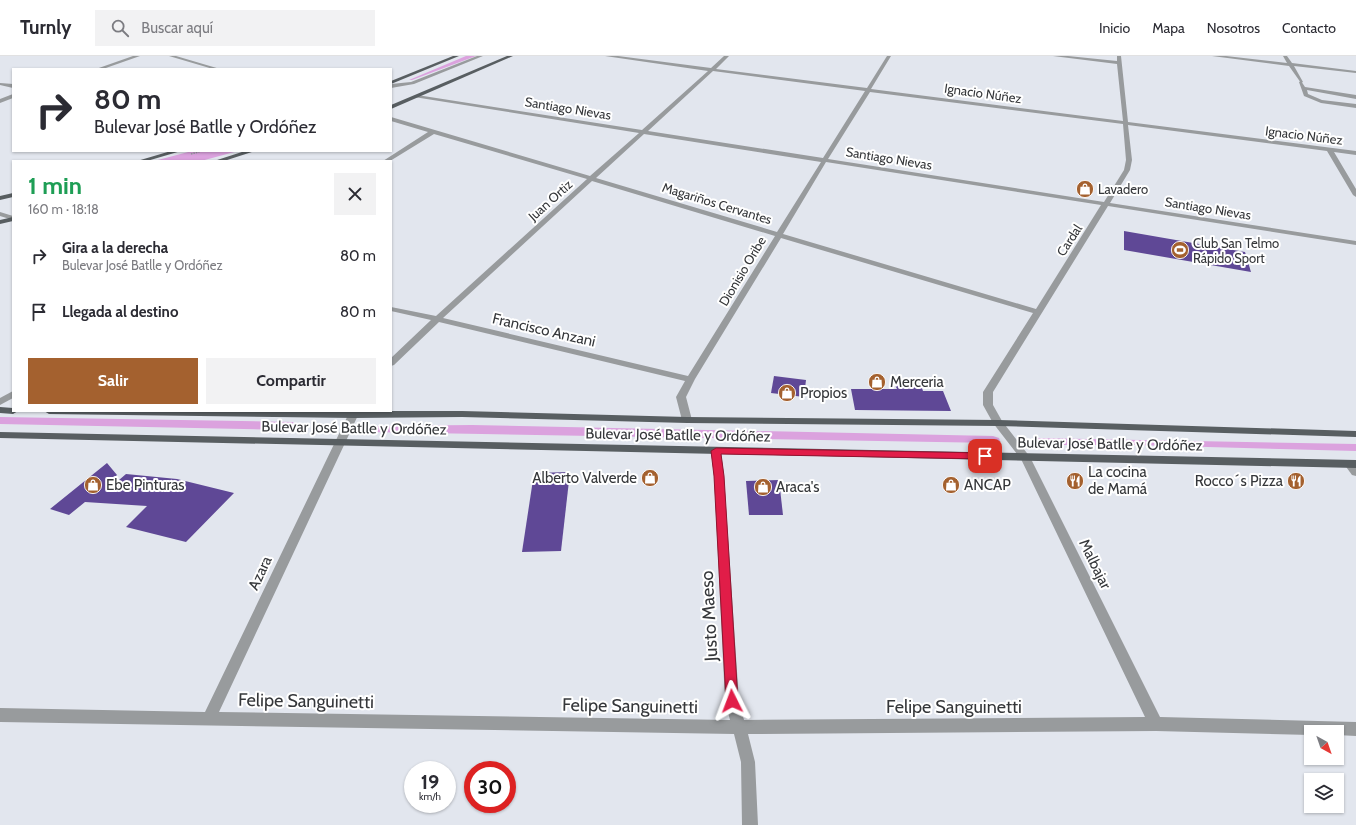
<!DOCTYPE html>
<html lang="es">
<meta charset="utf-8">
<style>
body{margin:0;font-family:Cabin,sans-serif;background:#f2f2f3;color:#2b2b33;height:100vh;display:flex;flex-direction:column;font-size:15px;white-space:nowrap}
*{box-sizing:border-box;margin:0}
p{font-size:13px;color:#7c7c81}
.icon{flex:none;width:22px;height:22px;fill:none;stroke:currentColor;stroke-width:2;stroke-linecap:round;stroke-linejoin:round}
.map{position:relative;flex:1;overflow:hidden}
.sheet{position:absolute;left:12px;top:104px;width:380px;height:252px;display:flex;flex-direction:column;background:#fff;border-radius:0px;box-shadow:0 1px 3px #0004}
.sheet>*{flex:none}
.guide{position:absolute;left:12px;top:12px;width:380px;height:84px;border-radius:0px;box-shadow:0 1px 3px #0004;background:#fff;color:#2b2b33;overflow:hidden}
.needle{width:26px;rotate:140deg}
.buttons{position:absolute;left:1304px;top:669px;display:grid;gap:8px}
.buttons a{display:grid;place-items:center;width:40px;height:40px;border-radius:0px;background:#fff;box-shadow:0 1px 3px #0004;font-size:20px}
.speed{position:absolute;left:404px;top:705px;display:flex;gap:8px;font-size:20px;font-weight:700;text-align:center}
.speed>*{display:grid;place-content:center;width:52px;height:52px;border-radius:50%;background:#fff;box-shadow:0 1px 3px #0004;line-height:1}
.speed small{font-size:10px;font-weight:400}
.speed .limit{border:6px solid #d22;background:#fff;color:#111}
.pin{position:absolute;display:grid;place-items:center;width:34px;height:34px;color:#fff;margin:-17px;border-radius:8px;box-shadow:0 2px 6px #0006}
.me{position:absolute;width:44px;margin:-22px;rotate:357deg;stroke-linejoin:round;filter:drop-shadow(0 0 3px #0008)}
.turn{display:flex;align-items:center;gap:14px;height:84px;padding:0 16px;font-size:18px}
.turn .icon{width:52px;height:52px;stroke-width:2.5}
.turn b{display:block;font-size:28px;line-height:34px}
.round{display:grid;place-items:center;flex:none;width:42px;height:42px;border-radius:0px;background:#f2f2f3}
.headline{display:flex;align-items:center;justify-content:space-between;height:68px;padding:0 16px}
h1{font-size:24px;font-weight:700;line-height:30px;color:#1e9e55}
.cta{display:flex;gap:8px;margin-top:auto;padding:8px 16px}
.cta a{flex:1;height:46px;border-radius:0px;background:#a4612f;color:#fff;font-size:16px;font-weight:700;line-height:46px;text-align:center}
.cta a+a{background:#f2f2f3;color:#2b2b33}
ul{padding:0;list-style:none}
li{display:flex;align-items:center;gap:12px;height:56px;padding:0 16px}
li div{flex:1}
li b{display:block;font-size:15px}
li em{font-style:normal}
header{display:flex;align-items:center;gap:24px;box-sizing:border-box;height:56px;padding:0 20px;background:#fff;border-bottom:1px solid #e1e1e2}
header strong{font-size:19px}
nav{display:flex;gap:22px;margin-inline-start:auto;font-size:14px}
.search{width:280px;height:36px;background:#f2f2f3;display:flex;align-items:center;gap:10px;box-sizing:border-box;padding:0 14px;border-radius:0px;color:#7c7c81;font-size:15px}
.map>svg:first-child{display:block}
.green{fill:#dba2de}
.building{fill:#5f4896}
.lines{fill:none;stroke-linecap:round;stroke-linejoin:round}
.path{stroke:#979aa0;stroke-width:1.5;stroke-dasharray:1.5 1;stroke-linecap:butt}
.lane{fill:#989b9d;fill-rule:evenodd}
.street{fill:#989b9d;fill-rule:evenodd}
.primary{fill:#585e61;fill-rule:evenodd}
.route{fill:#e11d48;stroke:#92132f}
.labels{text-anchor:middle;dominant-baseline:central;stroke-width:4;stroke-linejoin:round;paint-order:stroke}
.far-street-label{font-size:13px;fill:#35373a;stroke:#fff}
.far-poi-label{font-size:13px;fill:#35373a;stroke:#fff;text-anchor:start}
.street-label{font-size:15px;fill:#35373a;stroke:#fff}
.poi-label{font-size:15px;fill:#35373a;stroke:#fff;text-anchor:start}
.near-street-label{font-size:18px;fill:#35373a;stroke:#fff}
</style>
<header>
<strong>Turnly</strong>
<div class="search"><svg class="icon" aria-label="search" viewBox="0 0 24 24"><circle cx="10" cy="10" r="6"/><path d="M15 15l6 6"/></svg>Buscar aquí</div>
<nav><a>Inicio</a><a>Mapa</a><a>Nosotros</a><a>Contacto</a></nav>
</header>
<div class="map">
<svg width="1356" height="769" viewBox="0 0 1356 769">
<rect width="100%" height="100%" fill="#e2e6ee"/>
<!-- green -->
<g class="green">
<path d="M466,0H476L412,24H409Z"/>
<path d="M192,95H238L201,105H154Z"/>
<path d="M0,361L293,366L295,369L292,372L286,374L0,368Z"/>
<path d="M472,369L993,380L999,382L1000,385L995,387L369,376L367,374L369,370H372Z"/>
<path d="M1035,382L1356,388V395L1134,389H1039L1032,386Z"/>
</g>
<!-- building -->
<g class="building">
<path d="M1124,175L1245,196L1251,216L1124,194Z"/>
<path d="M774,320L806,324L804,341L771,337Z"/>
<path d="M895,329H921L923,335H943L951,355L855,354L851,333H897Z"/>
<path d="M107,407L117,419L107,428L112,430L126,418L177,423L234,437L186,486L126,471L147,450L85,446L69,459L50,453Z"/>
<path d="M570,416L561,495L522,496L534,417Z"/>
<path d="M779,424L783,459H749L746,425Z"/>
</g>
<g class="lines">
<!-- path -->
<path class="path" d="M191,98L202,95"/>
<!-- lane -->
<g class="lane">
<path d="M477,0H483L414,28L391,32V28L411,26Z"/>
<path d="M1301,25L1305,31L1356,39V43L1307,34L1308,38L1322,44L1356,48V52L1321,47L1304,40L1299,26Z"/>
</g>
<!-- street -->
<g class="street">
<path d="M133,0H140L103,13H96Z"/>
<path d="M169,0H176L220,13H213Z"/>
<path d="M605,0H618L711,12L724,0H729L716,13L867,32L887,0H891L871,33L1123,65L1117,8L1053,0H1068L1117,5V0H1121L1128,66L1356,95V99L1334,96L1356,133V141L1353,139L1327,95L1128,69L1132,104L1130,114L1110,147L1356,185V189L1108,150L993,336V349L1002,365L1030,401L1160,661L1356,666V680L1337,679V676H1311V679L1156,675L748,678L755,706L758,769H742L741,706L734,678L0,666V652L205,656L350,355H360L219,656L730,664L725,645L714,420L711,395L712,392H720L721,395L724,420L739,645L744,664L1145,661L1021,403L993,367L983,349V336L1033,257L781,182L695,323L686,341L692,364L690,366L687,367L682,364L676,341L685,325L439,266L394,309L391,310V302L431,264L391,255V251L436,260L587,123L434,78L390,105H383L428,76L391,65V61L590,120L639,77L414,41L417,39L642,74L708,15ZM713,15L865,35L823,102L648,75ZM870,36L1123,68L1126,104L1124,114L1104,146L828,103ZM644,78L821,106L777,176L596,122ZM826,106L1101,149L1036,253L783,178ZM592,125L775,180L688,320L443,262Z"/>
<path d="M1212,0H1226L1287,7L1283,0H1287L1292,7L1356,15V17L1294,10L1303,26L1301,27L1289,10Z"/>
<path d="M0,27L13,28V32L0,29Z"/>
<path d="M13,38V42L0,47V43Z"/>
<path d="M0,156L13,160V164L0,160Z"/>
<path d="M13,335V342L0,349V342Z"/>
<path d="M1349,404L1356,409V420L1352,419L1344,408L1345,405Z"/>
</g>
<!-- primary -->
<g class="primary">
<path d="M453,0H459L391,28V25Z"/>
<path d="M507,0H513L391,53V49Z"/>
<path d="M171,95H181L147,105H137Z"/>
<path d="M245,95H255L224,105H214Z"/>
<path d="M13,137V141L0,144V140Z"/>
<path d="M13,161V165L0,168V164Z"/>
<path d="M0,351L13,352V355H18L13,358L0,357Z"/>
<path d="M44,355H462L687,361L998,364L1356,375V381L998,370L687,367L462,361L354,362L49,358Z"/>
<path d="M0,376L1356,404V412L0,382Z"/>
</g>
</g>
<!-- route -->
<path class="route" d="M716,392L985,397L990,400L985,403L721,398L724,420L738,645L736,649L732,651L727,649L726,645L714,420L711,395Z"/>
<!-- icons -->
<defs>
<symbol id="shop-disc" viewBox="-11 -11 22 22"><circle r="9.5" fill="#a4612f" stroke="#fff"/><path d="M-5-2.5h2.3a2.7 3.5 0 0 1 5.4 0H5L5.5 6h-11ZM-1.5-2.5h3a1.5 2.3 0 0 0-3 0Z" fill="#fff"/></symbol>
<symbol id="stadium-disc" viewBox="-11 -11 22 22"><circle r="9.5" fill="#a4612f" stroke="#fff"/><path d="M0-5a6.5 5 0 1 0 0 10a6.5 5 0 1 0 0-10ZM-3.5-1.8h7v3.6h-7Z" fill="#fff"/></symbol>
<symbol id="restaurant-disc" viewBox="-11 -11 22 22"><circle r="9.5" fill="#a4612f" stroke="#fff"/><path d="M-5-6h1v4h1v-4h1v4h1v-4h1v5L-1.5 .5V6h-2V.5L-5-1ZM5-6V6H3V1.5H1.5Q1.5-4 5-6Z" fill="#fff"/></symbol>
</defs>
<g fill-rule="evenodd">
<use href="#shop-disc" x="1075" y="123" width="20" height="20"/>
<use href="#stadium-disc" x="1170" y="184" width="20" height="20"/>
<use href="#shop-disc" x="867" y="316" width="20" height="20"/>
<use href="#shop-disc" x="777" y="327" width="20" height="20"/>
<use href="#shop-disc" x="640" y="412" width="20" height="20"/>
<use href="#restaurant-disc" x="1065" y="415" width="20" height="20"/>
<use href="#restaurant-disc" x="1286" y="415" width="20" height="20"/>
<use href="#shop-disc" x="83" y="419" width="20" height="20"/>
<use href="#shop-disc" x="941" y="419" width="20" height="20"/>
<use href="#shop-disc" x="753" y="421" width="20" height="20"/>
</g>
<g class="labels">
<!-- far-street labels -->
<g class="far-street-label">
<text transform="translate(983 37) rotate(8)">Ignacio Núñez</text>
<text transform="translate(568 52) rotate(9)">Santiago Nievas</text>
<text transform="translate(1304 79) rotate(7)">Ignacio Núñez</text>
<text transform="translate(889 102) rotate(9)">Santiago Nievas</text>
<text transform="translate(550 144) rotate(-42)">Juan Ortiz</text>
<text transform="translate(717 147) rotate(17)">Magariños Cervantes</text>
<text transform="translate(1208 152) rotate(9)">Santiago Nievas</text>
<text transform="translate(1069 184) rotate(-57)">Cardal</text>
<text transform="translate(742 215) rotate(-59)">Dionisio Oribe</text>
</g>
<!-- far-poi labels -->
<g class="far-poi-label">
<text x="1098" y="133">Lavadero</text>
<text x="1193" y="187">Club San Telmo<tspan x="1193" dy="15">Rápido Sport</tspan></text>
</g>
<!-- street labels -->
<g class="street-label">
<text transform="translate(544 274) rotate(13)">Francisco Anzani</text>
<text transform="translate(354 372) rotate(1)">Bulevar José Batlle y Ordóñez</text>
<text transform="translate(678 379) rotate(1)">Bulevar José Batlle y Ordóñez</text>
<text transform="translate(1110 388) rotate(1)">Bulevar José Batlle y Ordóñez</text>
<text transform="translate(1095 508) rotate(64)">Malbajar</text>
<text transform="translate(260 517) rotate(-65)">Azara</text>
</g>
<!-- poi labels -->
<g class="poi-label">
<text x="890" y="326">Merceria</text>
<text x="800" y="337">Propios</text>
<text x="1088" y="416">La cocina<tspan x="1088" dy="17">de Mamá</tspan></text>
<text x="637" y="422" text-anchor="end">Alberto Valverde</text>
<text x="1283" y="425" text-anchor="end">Rocco´s Pizza</text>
<text x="106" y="429">Ebe Pinturas</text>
<text x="964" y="429">ANCAP</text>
<text x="776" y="431">Araca's</text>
</g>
<!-- near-street labels -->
<g class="near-street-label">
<text transform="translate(709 560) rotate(-93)">Justo Maeso</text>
<text transform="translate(306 645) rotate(1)">Felipe Sanguinetti</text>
<text transform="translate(630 650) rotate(1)">Felipe Sanguinetti</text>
<text x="954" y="651">Felipe Sanguinetti</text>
</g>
</g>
</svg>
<div class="buttons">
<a><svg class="needle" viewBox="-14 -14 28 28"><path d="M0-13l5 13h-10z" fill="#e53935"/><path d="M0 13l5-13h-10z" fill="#7c7c81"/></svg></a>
<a><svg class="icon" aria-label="layers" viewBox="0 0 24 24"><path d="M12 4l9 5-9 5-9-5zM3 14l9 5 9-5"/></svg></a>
</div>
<div class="speed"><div>19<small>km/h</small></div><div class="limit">30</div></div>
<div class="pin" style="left:985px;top:400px;background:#d93025"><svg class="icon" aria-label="arrive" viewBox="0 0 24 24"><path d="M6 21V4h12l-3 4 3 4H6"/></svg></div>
<svg class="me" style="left:732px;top:645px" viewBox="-20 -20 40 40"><path d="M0-17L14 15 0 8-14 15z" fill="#e11d48" stroke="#fff" stroke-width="4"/></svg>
<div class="guide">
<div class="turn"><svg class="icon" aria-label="right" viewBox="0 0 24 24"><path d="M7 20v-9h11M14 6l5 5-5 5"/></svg><div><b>80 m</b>Bulevar José Batlle y Ordóñez</div></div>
</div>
<section class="sheet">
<div class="headline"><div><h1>1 min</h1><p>160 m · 18:18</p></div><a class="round"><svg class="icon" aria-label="close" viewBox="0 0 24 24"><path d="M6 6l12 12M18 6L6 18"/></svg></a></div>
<ul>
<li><svg class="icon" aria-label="right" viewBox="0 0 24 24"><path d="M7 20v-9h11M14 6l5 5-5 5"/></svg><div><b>Gira a la derecha</b><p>Bulevar José Batlle y Ordóñez</p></div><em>80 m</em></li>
<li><svg class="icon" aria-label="arrive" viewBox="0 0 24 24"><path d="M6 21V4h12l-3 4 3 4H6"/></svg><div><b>Llegada al destino</b></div><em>80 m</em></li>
</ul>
<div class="cta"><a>Salir</a><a>Compartir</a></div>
</section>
</div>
